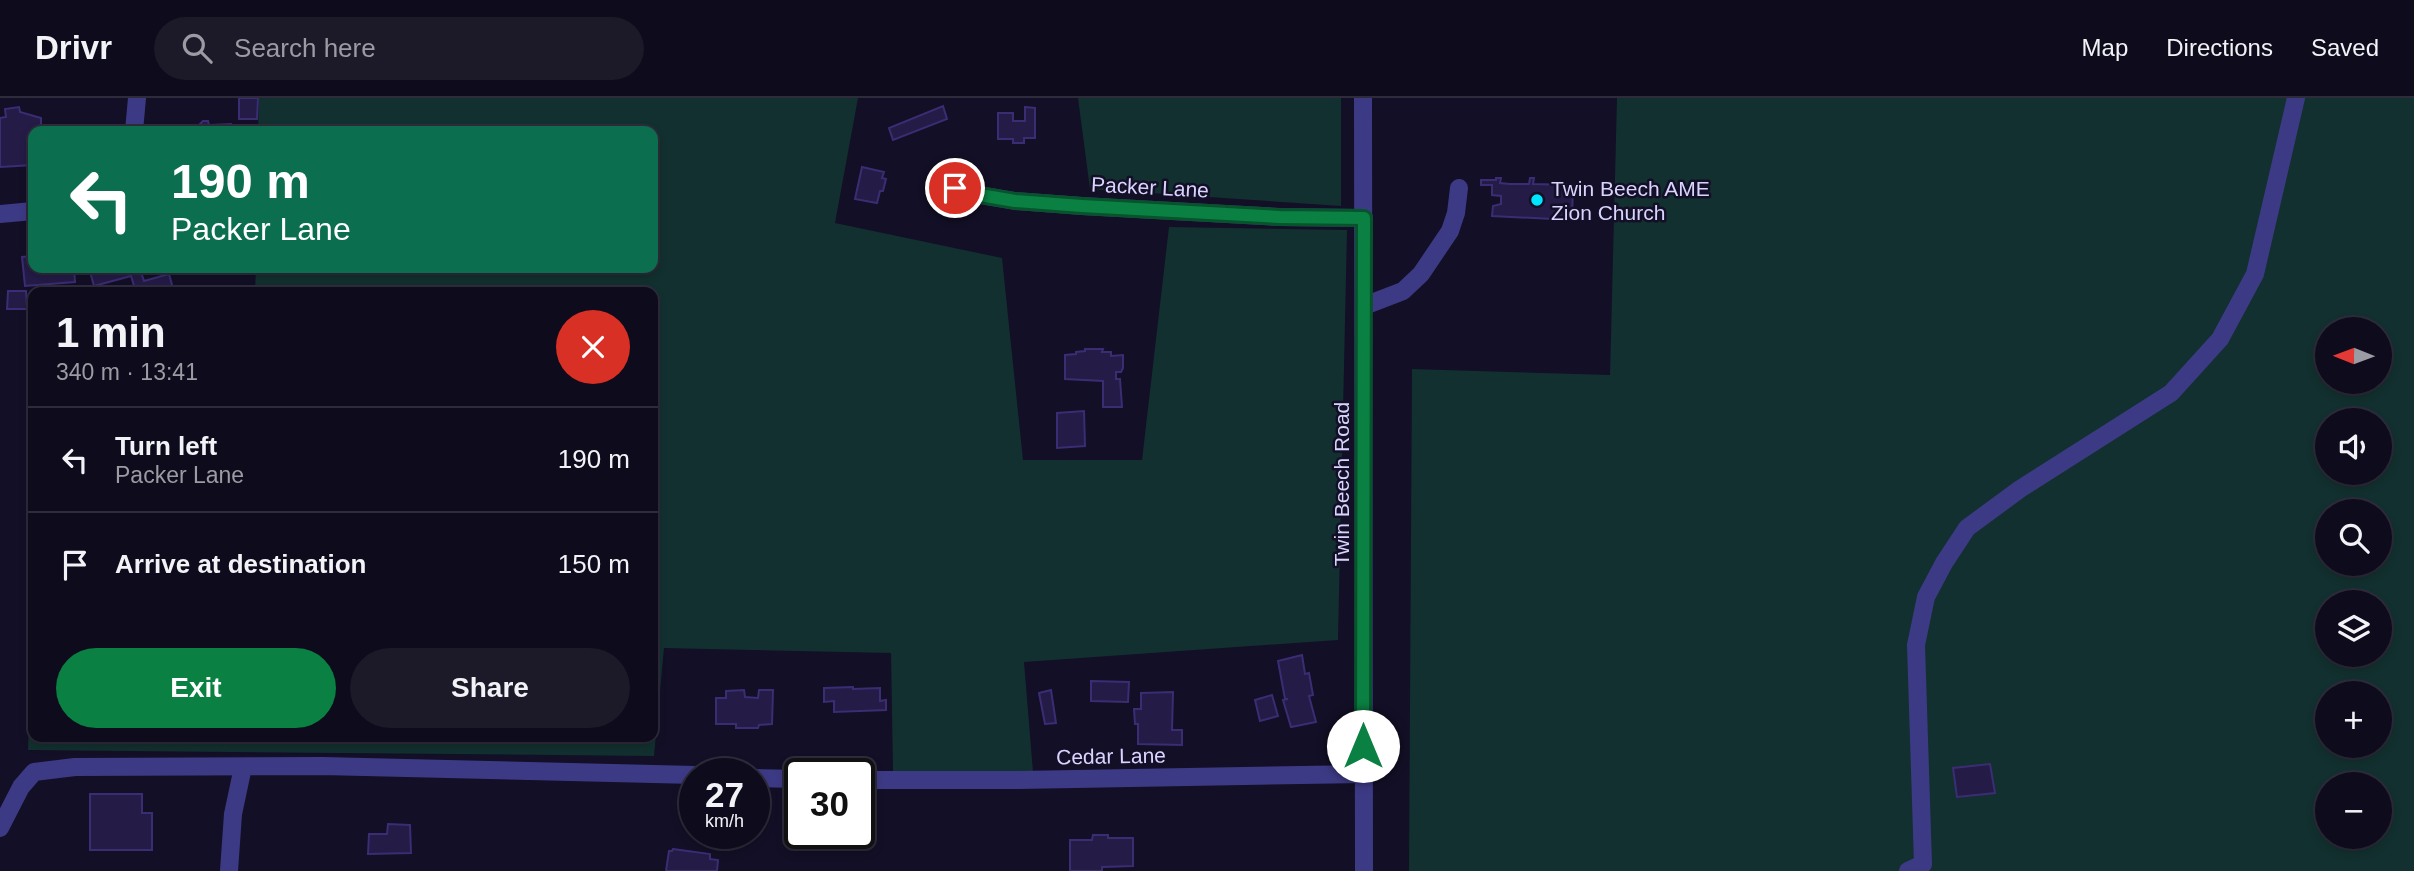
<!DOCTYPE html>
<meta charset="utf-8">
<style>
body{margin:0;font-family:Helvetica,sans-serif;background:#1c1929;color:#f1f3f6;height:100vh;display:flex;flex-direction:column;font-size:26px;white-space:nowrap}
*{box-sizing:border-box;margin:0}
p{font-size:23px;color:#9b9ba3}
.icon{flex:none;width:38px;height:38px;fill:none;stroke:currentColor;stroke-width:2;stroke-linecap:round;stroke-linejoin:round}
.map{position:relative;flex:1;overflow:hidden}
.details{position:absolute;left:28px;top:189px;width:630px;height:455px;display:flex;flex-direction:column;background:#0e0b1c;border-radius:14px;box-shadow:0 4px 10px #0003,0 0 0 2px #2e2b3b}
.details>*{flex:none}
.top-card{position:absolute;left:28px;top:28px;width:630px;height:147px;border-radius:14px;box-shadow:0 4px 10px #0003,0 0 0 2px #2e2b3b;background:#0b6e4f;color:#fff;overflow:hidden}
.needle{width:46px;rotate:271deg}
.tools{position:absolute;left:2315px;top:219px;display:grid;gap:14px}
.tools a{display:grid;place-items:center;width:77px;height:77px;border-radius:50%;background:#0e0b1c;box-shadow:0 4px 10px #0003,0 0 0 2px #2e2b3b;font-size:35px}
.speed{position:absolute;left:679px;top:660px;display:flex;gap:14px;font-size:35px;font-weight:700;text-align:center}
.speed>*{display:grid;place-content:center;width:91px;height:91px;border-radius:50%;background:#0e0b1c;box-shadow:0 4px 10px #0003,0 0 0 2px #2e2b3b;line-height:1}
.speed small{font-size:18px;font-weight:400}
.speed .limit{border:4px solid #111;border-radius:10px;background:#fff;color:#111}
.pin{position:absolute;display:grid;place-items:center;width:60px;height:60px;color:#fff;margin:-30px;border:4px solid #fff;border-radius:50%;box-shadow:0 2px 7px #0007}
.me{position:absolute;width:77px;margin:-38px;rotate:0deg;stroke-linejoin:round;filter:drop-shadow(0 0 5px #0008)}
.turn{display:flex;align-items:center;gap:24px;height:147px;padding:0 28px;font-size:32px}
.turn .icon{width:91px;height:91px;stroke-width:2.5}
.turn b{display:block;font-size:49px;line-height:60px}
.round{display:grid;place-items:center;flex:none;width:74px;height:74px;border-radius:37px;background:#1c1929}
.summary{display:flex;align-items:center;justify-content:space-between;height:119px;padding:0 28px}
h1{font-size:42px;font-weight:600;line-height:52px}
.button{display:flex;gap:14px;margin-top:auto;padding:14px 28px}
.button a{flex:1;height:80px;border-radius:42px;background:#0b8043;color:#fff;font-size:28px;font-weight:600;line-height:80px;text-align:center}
.button a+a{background:#1c1929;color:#f1f3f6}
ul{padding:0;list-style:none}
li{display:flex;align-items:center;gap:21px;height:105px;padding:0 28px;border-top:2px solid #2e2b3b}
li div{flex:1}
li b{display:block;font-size:26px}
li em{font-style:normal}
header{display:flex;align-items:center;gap:42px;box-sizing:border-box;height:98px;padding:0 35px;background:#0e0b1c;border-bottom:2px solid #2e2b3b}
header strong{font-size:33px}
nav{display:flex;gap:38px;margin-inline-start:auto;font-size:24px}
.search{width:490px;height:63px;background:#1c1929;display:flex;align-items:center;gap:18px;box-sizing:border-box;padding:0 24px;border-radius:38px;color:#9b9ba3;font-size:26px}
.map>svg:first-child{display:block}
.green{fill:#12302f;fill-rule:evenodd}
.building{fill:#241b47;stroke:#3b2d73;stroke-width:2}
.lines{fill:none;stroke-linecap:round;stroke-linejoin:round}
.minor{stroke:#3d3a85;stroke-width:18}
.route-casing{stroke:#07532c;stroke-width:18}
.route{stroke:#0b8043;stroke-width:12}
.poi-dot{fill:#00e5ff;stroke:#130f26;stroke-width:2.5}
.labels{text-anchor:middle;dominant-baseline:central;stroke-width:5;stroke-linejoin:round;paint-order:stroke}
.street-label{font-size:21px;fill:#d9d4ff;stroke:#130f26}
.poi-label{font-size:21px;fill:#d9d4ff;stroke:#130f26;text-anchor:start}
</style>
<header>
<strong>Drivr</strong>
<div class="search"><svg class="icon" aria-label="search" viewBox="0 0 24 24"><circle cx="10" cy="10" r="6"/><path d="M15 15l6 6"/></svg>Search here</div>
<nav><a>Map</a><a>Directions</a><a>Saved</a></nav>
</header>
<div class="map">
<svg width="2414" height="773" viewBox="0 0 2414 773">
<rect width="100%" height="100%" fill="#130f26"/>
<!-- green -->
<g class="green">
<path d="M259,0H858L835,125L1002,160L1023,362H1142L1169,129L1347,132L1338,542L1024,564L1033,674L893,673L891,555L664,550L654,658L28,652L33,481V639H653V194H255L256,170H653V33H258Z"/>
<path d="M1078,0H1341V108L1090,91Z"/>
<path d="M1617,0H2414V773H1409L1412,271L1610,277ZM2328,231H2380V284H2328ZM2328,322H2380V374H2328ZM2328,413H2380V466H2328ZM2328,504H2380V556H2328ZM2328,595H2380V648H2328ZM2328,686H2380V738H2328Z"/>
</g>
<!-- building -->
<g class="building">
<path d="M239,0H258L257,21H239Z"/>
<path d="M943,8L947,21L893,42L889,30Z"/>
<path d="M19,9L20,14L41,20V33H33V67L0,69V20L6,19L5,11Z"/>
<path d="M1025,9L1035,10V40H1024V45H1013V41H998V15H1013V23H1025Z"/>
<path d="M203,23H208L209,27L231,26L230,33H188V27H199Z"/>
<path d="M862,69L884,74L882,80L886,81L883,93H880L877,105L855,101Z"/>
<path d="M1496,80H1501L1500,85L1510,86H1529L1530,80H1534L1533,86L1573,87L1572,122L1492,118L1493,108L1501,106V98L1492,97V87H1481V82H1496Z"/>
<path d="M33,158V170H74L75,184L25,188L22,159Z"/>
<path d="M89,170H146L147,172L141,174L144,183L169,176L174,194H136L131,178L94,188Z"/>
<path d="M8,193H26L27,211H7Z"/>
<path d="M1085,251H1103L1102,254H1111V258L1123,257V270L1121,274H1116V281H1120L1122,309H1103V283L1065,281V257L1076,256V254L1085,253Z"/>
<path d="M1084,313L1085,348L1057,350V315Z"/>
<path d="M1302,557L1305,576L1309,575L1313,597L1309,598L1316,624L1291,629L1283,602L1288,601H1285L1278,563Z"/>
<path d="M1091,583L1129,584L1128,604L1091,603Z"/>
<path d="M853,589V591L880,590V603L886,602V612L834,614V603L824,604V590Z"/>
<path d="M744,592L745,599L758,600L759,592H773L772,626L759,627L758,630H736V626H716V600H726V593Z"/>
<path d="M1051,592L1056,625L1045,626L1039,595Z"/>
<path d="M1173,594L1172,632H1182V647L1138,646V626H1135L1134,611H1141V595Z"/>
<path d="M1272,597L1278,618L1260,623L1255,602Z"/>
<path d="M1990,666L1995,695L1957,699L1953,670Z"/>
<path d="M90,696H142V715H152V752H90Z"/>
<path d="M388,726L410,727L411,755L368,756L369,736H387Z"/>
<path d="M1093,737H1108V740H1133V768L1102,769V773H1070V742H1092Z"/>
<path d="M673,751L710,756V761L718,762L717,773H666L669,753H672Z"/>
</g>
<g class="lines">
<!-- minor -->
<g class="minor">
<path d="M1363,0L1364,773"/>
<path d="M134,33L137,0"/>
<path d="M936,84L974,96L1015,103L1082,108L1279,119L1364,120"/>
<path d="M0,116L33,113"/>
<path d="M1364,208L1403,193L1421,176L1450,133L1456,115L1459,90"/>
<path d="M754,680L800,681"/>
<path d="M859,682H1019L1363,676"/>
<path d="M0,730L21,689L34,674L75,669L323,668L695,677"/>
<path d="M229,773L233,716L243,669"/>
<path d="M1908,773L1923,766L1916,547L1926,499L1944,465L1967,430L2020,391L2171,295L2220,241L2255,176L2296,0"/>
</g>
</g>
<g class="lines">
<defs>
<path id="route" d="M955,90L974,96L1015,103L1082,108L1279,119L1364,120L1363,648"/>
</defs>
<!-- route casing -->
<use href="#route" class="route-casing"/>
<!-- route -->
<use href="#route" class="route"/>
</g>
<!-- markers -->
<circle class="poi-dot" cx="1537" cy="102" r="7"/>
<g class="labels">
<!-- street labels -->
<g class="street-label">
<text transform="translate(1150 89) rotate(3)">Packer Lane</text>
<text transform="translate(1341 386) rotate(-90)">Twin Beech Road</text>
<text transform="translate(1111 658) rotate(-1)">Cedar Lane</text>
</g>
<!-- poi labels -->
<g class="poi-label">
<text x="1551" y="90">Twin Beech AME<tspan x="1551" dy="24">Zion Church</tspan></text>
</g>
</g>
</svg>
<div class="tools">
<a><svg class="needle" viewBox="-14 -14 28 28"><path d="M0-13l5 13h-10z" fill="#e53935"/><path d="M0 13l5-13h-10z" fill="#9b9ba3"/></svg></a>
<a><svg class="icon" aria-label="sound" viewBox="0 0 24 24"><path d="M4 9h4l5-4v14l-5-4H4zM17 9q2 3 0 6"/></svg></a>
<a><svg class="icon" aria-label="search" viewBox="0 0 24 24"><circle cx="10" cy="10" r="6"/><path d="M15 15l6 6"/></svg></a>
<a><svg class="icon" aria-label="layers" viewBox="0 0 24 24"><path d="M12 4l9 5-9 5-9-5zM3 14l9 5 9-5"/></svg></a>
<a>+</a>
<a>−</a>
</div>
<div class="speed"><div>27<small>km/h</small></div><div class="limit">30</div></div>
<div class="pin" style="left:955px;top:90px;background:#d93025"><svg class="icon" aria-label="arrive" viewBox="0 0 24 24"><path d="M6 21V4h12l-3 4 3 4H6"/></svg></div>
<svg class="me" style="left:1363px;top:648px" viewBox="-20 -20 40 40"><circle r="19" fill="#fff"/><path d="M0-13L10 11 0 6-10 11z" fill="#0b8043"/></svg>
<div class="top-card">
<div class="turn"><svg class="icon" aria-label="left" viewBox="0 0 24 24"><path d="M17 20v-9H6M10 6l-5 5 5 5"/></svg><div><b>190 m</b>Packer Lane</div></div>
</div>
<section class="details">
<div class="summary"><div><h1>1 min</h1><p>340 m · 13:41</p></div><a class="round" style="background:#d93025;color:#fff"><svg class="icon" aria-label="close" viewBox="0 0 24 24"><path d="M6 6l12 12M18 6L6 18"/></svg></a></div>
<ul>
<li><svg class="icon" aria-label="left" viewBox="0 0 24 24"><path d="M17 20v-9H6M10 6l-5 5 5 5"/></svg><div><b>Turn left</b><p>Packer Lane</p></div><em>190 m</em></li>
<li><svg class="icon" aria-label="arrive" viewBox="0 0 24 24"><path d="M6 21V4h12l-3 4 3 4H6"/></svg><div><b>Arrive at destination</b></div><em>150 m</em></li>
</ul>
<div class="button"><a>Exit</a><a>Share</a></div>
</section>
</div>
